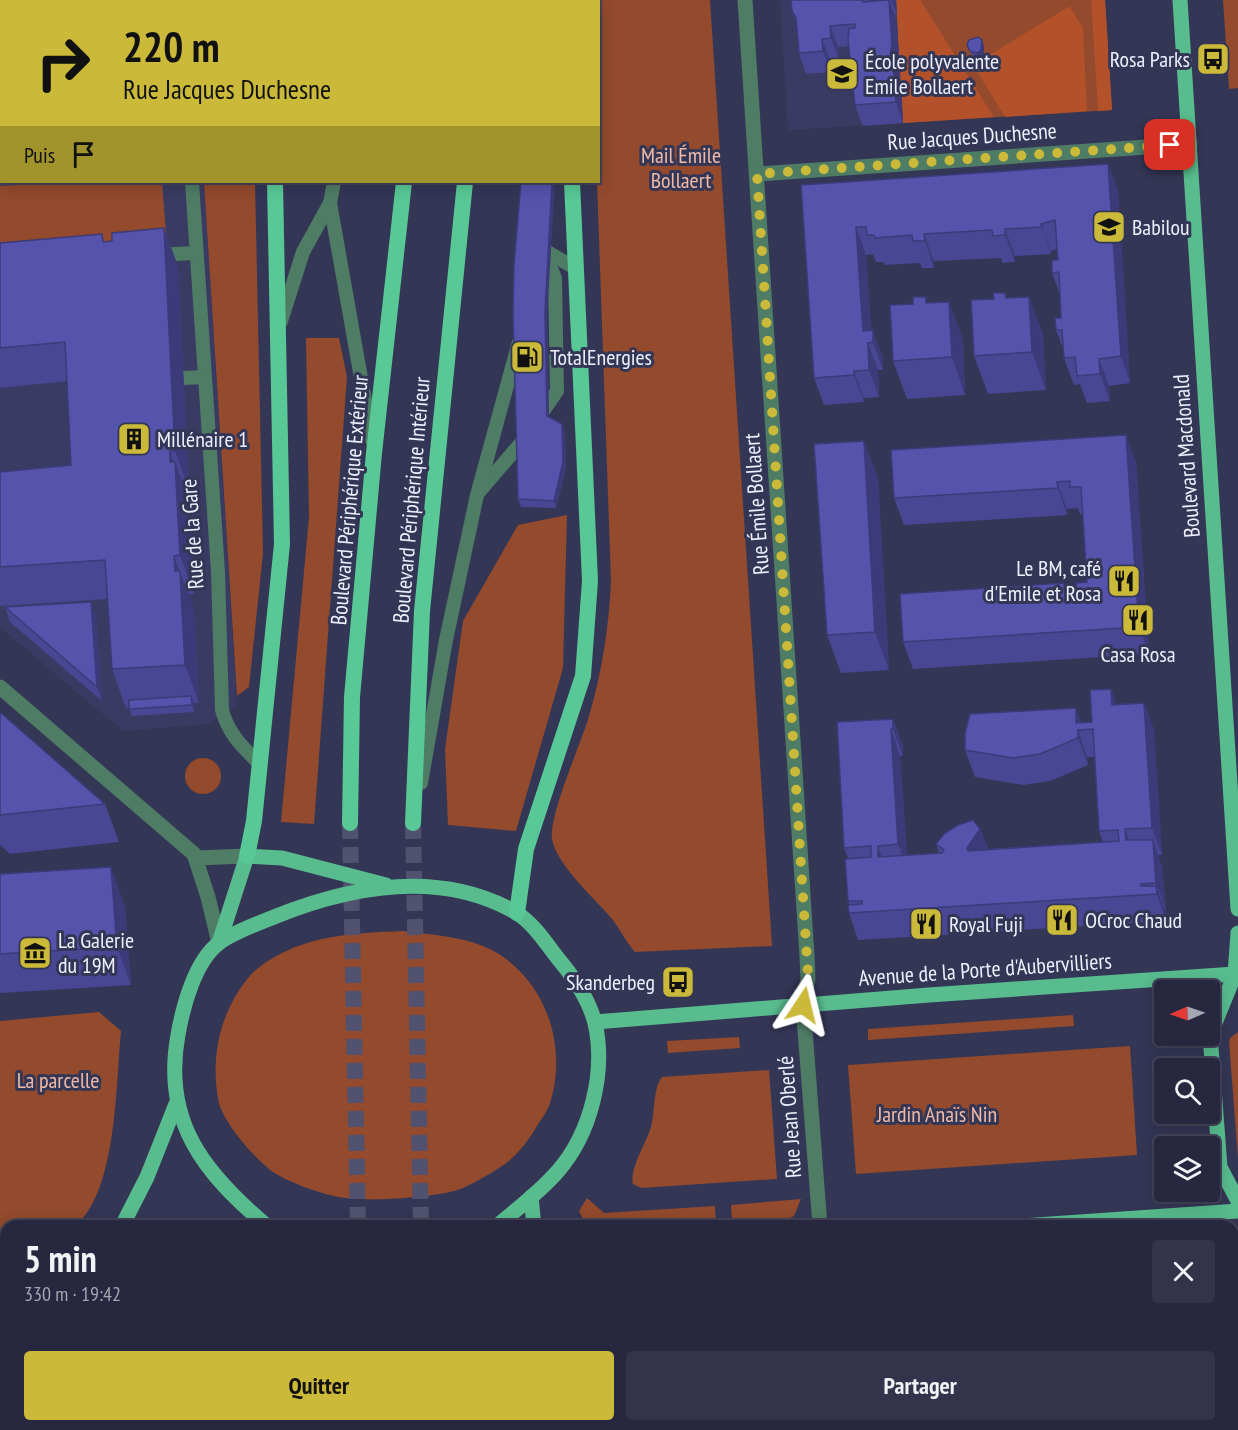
<!DOCTYPE html>
<html lang="fr">
<meta charset="utf-8">
<style>
body{margin:0;font-family:"PT Sans Narrow",sans-serif;background:#33344b;color:#f1f3f6;height:100vh;display:flex;flex-direction:column;font-size:22px;white-space:nowrap}
*{box-sizing:border-box;margin:0}
p{font-size:20px;color:#a4a6b1}
.icon{flex:none;width:33px;height:33px;fill:none;stroke:currentColor;stroke-width:2;stroke-linecap:round;stroke-linejoin:round}
.map{position:relative;flex:1;overflow:hidden}
.details{position:absolute;left:0px;top:1220px;width:1239px;height:212px;display:flex;flex-direction:column;background:#272840;border-radius:18px 18px 0 0;box-shadow:0 3px 15px #0003,0 0 0 2px #434459}
.details>*{flex:none}
.top-card{position:absolute;left:0px;top:0px;width:600px;height:183px;box-shadow:0 3px 15px #0003,0 0 0 2px #434459;background:#cbba39;color:#111;overflow:hidden}
.needle{width:39px;rotate:268deg}
.buttons{position:absolute;left:1154px;top:980px;display:grid;gap:12px}
.buttons a{display:grid;place-items:center;width:66px;height:66px;border-radius:6px;background:#272840;box-shadow:0 3px 15px #0003,0 0 0 2px #434459;font-size:30px}
.pin{position:absolute;display:grid;place-items:center;width:51px;height:51px;color:#fff;margin:-26px;border-radius:12px;box-shadow:0 3px 9px #0006}
.me{position:absolute;width:66px;margin:-33px;rotate:10deg;stroke-linejoin:round;filter:drop-shadow(0 0 4px #0008)}
.turn{display:flex;align-items:center;gap:21px;height:126px;padding:0 24px;font-size:27px}
.turn .icon{width:78px;height:78px;stroke-width:2.5}
.turn b{display:block;font-size:42px;line-height:51px}
.then{display:flex;align-items:center;height:57px;padding:0 24px;background:#0003;gap:12px;font-size:22px}
.round{display:grid;place-items:center;flex:none;width:63px;height:63px;border-radius:6px;background:#33344b}
.head{display:flex;align-items:center;justify-content:space-between;height:102px;padding:0 24px}
h1{font-size:36px;font-weight:700;line-height:45px}
.primary-button{display:flex;gap:12px;margin-top:auto;padding:12px 24px}
.primary-button a{flex:1;height:69px;border-radius:6px;background:#cbba39;color:#111;font-size:24px;font-weight:700;line-height:69px;text-align:center}
.primary-button a+a{background:#33344b;color:#f1f3f6}
.map>svg:first-child{display:block}
.built{fill:#3a3b62}
.green{fill:#934a2d}
.forest{fill:#b3522a}
.lines{fill:none;stroke-linecap:round;stroke-linejoin:round}
.trunk-tunnel{stroke:#50526f;stroke-width:16;stroke-dasharray:16 8;stroke-linecap:butt}
.service{stroke:#4e7c65;stroke-width:14}
.minor{stroke:#4e7c65;stroke-width:15}
.primary{stroke:#58bc8e;stroke-width:15}
.trunk{stroke:#58c896;stroke-width:16}
.wall{fill:#494794}
.shaded-wall{fill:#3c3a78}
.building{fill:#5553ac;stroke:#3c3a78;stroke-width:1.5}
.route{stroke:#cbba39;stroke-width:10;stroke-dasharray:0 18}
.labels{text-anchor:middle;dominant-baseline:central;stroke-width:6;stroke-linejoin:round;paint-order:stroke}
.poi-label{font-size:22px;fill:#eeeffc;stroke:#343656;text-anchor:start}
.street-label{font-size:22px;fill:#eeeffc;stroke:#343656}
.park-label{font-size:22px;fill:#eeb9a6;stroke:#343656}
</style>
<div class="map">
<svg width="1238" height="1430" viewBox="0 0 1238 1430">
<rect width="100%" height="100%" fill="#343656"/>
<!-- built -->
<g class="built">
<path d="M0,0H205L2,2V182H204L237,707L208,724L123,731L0,627Z"/>
<path d="M780,0H896L903,123L788,130Z"/>
<rect x="566" y="1425" width="179" height="5"/>
</g>
<!-- green -->
<g class="green">
<path d="M592,0H710L772,946L635,952C626,942 620,929 612,919C595,899 556,864 552,839C549,814 581,744 589,716C602,672 609,627 611,581L597,182L598,2Z"/>
<path d="M896,0H1105L1112,110L903,123Z"/>
<path d="M1223,0H1238V88L1229,89Z"/>
<path d="M76,182H162L167,246L0,256V186Z"/>
<path d="M204,182H255L263,553L249,687L237,696Z"/>
<path d="M306,338H339L347,377L314,824L281,822L309,517Z"/>
<path d="M567,515L563,668L516,831L448,825L445,749L463,621L518,525Z"/>
<circle cx="203" cy="776" r="18"/>
<path d="M403,931C434,935 475,937 502,956C548,988 566,1047 551,1100C549,1109 542,1118 537,1126C529,1140 516,1157 502,1166C490,1174 476,1182 463,1188C443,1197 370,1202 346,1198C326,1196 285,1182 269,1169C253,1156 224,1123 219,1103C213,1076 215,1046 224,1021C231,1001 245,977 262,965C304,935 354,933 403,931Z"/>
<path d="M99,1012L121,1031C116,1082 117,1191 76,1225L6,1226V1231H0V1021Z"/>
<path d="M1073,1015L1074,1026L868,1040V1029Z"/>
<path d="M1238,1032V1158L1229,1042L1230,1038Z"/>
<path d="M739,1037L740,1048L668,1053L667,1041Z"/>
<path d="M1130,1046L1137,1155L856,1174L848,1065Z"/>
<path d="M769,1070L777,1179L641,1188L633,1184C629,1170 646,1143 651,1127C655,1113 653,1088 662,1077Z"/>
<path d="M587,1198L604,1213L715,1206L716,1224L586,1225L579,1211Z"/>
<path d="M801,1199L794,1216L786,1220L732,1223L731,1205Z"/>
</g>
<!-- forest -->
<g class="forest">
<path d="M896,0H920L994,117L903,123Z"/>
<path d="M1091,0H1105L1112,110L1098,111Z"/>
<path d="M1070,6L1083,29L1087,111L1005,117L973,65Z"/>
</g>
<g class="lines">
<!-- trunk-tunnel -->
<g class="trunk-tunnel">
<path d="M350,823L358,1226"/>
<path d="M413,823L421,1226"/>
</g>
<!-- service -->
<g class="service">
<path d="M194,2L195,0"/>
<path d="M376,2V0"/>
<path d="M0,177H2"/>
<path d="M192,182L218,572L222,710C228,733 242,747 259,763"/>
<path d="M330,203L372,440"/>
<path d="M544,250L575,268"/>
<path d="M155,255L196,253"/>
<path d="M281,321L303,252L330,203L334,182"/>
<path d="M183,378L204,377"/>
<path d="M539,417L557,391L555,278L544,252"/>
<path d="M479,492L527,436"/>
<path d="M421,783L446,640L477,495L519,342"/>
<path d="M107,1425V1430"/>
</g>
<!-- minor -->
<g class="minor">
<path d="M745,0L807,956L808,979L803,1004L820,1226"/>
<path d="M757,174L1190,144"/>
<path d="M0,687L194,854L208,897L219,943"/>
<path d="M197,858L247,856"/>
<path d="M775,1425V1430"/>
</g>
<!-- primary -->
<g class="primary">
<path d="M1180,0L1238,909"/>
<path d="M1238,933L1235,974L1210,1035L1220,1167L1238,1201"/>
<path d="M219,943L247,856L282,858L386,885"/>
<path d="M595,1022L929,995L1235,974"/>
<path d="M531,1197L534,1226"/>
<path d="M122,1226L147,1177L176,1104"/>
<path d="M267,1226C204,1173 162,1121 178,1035C183,1006 195,961 219,943C232,933 259,923 274,917C351,886 439,869 515,912C534,923 547,945 560,961C575,979 589,1000 595,1023C606,1072 591,1133 558,1171C540,1192 518,1208 497,1226"/>
<path d="M1022,1226L1238,1211"/>
<path d="M0,1295L6,1296"/>
</g>
<!-- trunk -->
<g class="trunk">
<path d="M270,0V2"/>
<path d="M566,0V2"/>
<path d="M424,2V0"/>
<path d="M485,2V0"/>
<path d="M350,823L352,697L374,453L404,182"/>
<path d="M413,823L422,611L465,182"/>
<path d="M247,856L254,821L282,544L275,182"/>
<path d="M517,913L526,849L583,676L590,581L572,182"/>
<path d="M303,1425V1430"/>
<path d="M361,1425V1430"/>
<path d="M424,1425L425,1430"/>
<path d="M544,1425V1430"/>
</g>
</g>
<!-- wall -->
<g class="wall">
<path d="M791,0H870V2L896,0L897,14H895L897,21L899,64V71L901,85L903,123L863,126L855,105L849,46L838,47L839,59L830,60L831,72L806,74L799,53L797,25L792,11Z"/>
<path d="M2,34V167H0V35Z"/>
<path d="M967,45L984,47V57L980,60L973,58Z"/>
<path d="M1108,164L1118,191L1130,383L1109,386L1110,401L1087,403L1080,384L1074,385L1064,358V351L1056,330L1061,318L1060,294L1052,273L1058,260L1057,249L1051,251V254L1015,256V262L1002,263L1001,258L934,261V268H922L920,263L885,265L884,262H876L873,254L866,255L871,330L883,357V370H878L879,397L864,398V402L824,405L814,378L801,185Z"/>
<path d="M105,241L178,266L189,490H185L189,500L194,594H188L194,609L199,703H194V712L132,716L129,707L126,708L112,669L108,599L0,606V472L71,465L67,381L0,388V243Z"/>
<path d="M1029,297L1043,335L1046,390L988,394L974,356L1007,298Z"/>
<path d="M949,302L963,340L965,395L907,399L893,361L928,303Z"/>
<path d="M547,319L549,418L565,432L566,469L556,508L521,507L518,499Z"/>
<path d="M864,441L878,479L889,670L841,673L827,635Z"/>
<path d="M1136,462L1149,654L913,669L903,642L1064,583L1066,589H1076L1087,582L1082,514H1080L1078,508L1067,509V515L904,525L894,498Z"/>
<path d="M91,602L96,616L102,701L10,622L5,607Z"/>
<path d="M1111,689L1116,704L1144,703L1154,730L1162,855H1158L1162,867L1166,910H1165L1166,921L858,940L849,913L848,858L844,848L893,719L903,746V756H900L907,855L939,853L936,844L980,829L988,849L1103,842L1099,831L1094,757H1087L1088,765L1050,781L1023,785L975,777L965,750L1081,723L1092,722Z"/>
<path d="M0,712L105,804L119,842L10,854L0,845Z"/>
<path d="M0,874L125,906L131,985L0,993Z"/>
<path d="M686,981L682,988L667,989L664,982Z"/>
<path d="M6,1345V1422L0,1423V1346Z"/>
<path d="M962,1425H1039L1041,1430H958Z"/>
<path d="M1079,1425H1203V1430H1080Z"/>
</g>
<!-- shaded-wall -->
<g class="shaded-wall">
<rect x="148" y="0" width="18" height="2"/>
<path d="M889,0L897,21L899,64V71L901,85L903,123L896,102L889,64Z"/>
<path d="M891,0H896L897,14Z"/>
<path d="M830,26L838,47L839,59L831,38Z"/>
<path d="M822,39L830,60L831,72L823,51Z"/>
<path d="M982,40L984,47V57L980,60L977,53Z"/>
<path d="M1108,164L1118,191L1130,383L1121,356Z"/>
<path d="M552,182H555L547,319L549,424L547,416L545,312Z"/>
<path d="M1041,224L1051,251V254Z"/>
<path d="M856,227L866,255L872,342L863,331Z"/>
<path d="M164,228L178,266L189,490L175,451Z"/>
<path d="M1005,229L1015,256V262L1005,235Z"/>
<path d="M924,234L934,261V268L925,241Z"/>
<path d="M1029,297L1043,335L1046,390L1032,352Z"/>
<path d="M949,302L963,340L965,395L952,357Z"/>
<path d="M873,330L883,357V370L873,342Z"/>
<path d="M868,343L878,370L879,397L869,370Z"/>
<path d="M1099,359L1109,386L1110,401L1100,374Z"/>
<path d="M854,371L864,398V402L854,375Z"/>
<path d="M562,424L565,432L566,469L556,508L554,501Z"/>
<path d="M1126,435L1136,462L1149,654L1139,627Z"/>
<path d="M864,441L878,479L889,670L875,632Z"/>
<path d="M170,451L175,467V462L189,500L194,594L180,555Z"/>
<path d="M1057,482L1067,509V515L1058,488Z"/>
<path d="M174,556L194,609L199,703L185,665L175,571Z"/>
<path d="M91,602L96,616L102,701L97,687Z"/>
<path d="M1111,689L1121,716L1112,705Z"/>
<path d="M191,696L194,703V712L192,705Z"/>
<path d="M1144,703L1154,730L1162,855L1152,828Z"/>
<path d="M1076,708L1084,730L1076,723Z"/>
<path d="M893,719L903,746V756L893,729Z"/>
<path d="M891,729L900,756L908,871L898,844Z"/>
<path d="M1078,730L1087,757L1088,765L1078,738Z"/>
<path d="M980,829L990,856L977,875L967,848Z"/>
<path d="M1125,829L1135,856L1126,840Z"/>
<path d="M1153,840L1162,867L1166,910L1156,883Z"/>
<path d="M878,846L887,873L878,857Z"/>
<path d="M111,867L125,906L131,985L117,947Z"/>
<path d="M1156,886L1166,913V921L1157,894Z"/>
<path d="M684,973L686,981L682,988L680,981Z"/>
<path d="M595,1425H603L604,1430H596Z"/>
<path d="M885,1425H933L929,1430H881Z"/>
<path d="M1014,1425H1024L1026,1430H1010Z"/>
<path d="M1029,1425H1039L1041,1430H1030Z"/>
<path d="M1193,1425H1203V1430H1195Z"/>
</g>
<!-- building -->
<g class="building">
<rect x="41" y="0" width="107" height="2"/>
<path d="M322,0H346L336,2H322Z"/>
<path d="M791,0H863V2L889,0L892,43L889,64H893L896,102L855,105L848,39L849,28H855V24L830,26L831,38L822,39L823,51L799,53L796,18L792,11Z"/>
<path d="M2,34V127L0,128V35Z"/>
<path d="M978,37L982,40L981,50L977,53L970,51L967,45L969,40Z"/>
<path d="M1108,164L1121,356L1099,359L1100,374L1077,376L1075,357L1064,358L1062,330H1056L1055,318H1061L1059,272L1052,273V260H1058L1055,220L1041,224L1042,227L1005,229V235L993,236L992,230L924,234L925,241H913L912,235L875,238L874,235H867L866,227H856L863,331L873,330V342L868,343L869,370L854,371V375L814,378L801,185Z"/>
<path d="M521,182H552L545,312L547,416L562,424L563,462L554,501L518,499L513,313L514,264Z"/>
<path d="M164,228L175,451H170V462H175L180,555L174,556L175,571H180L185,665L112,669L105,560L0,567V472L71,465L65,342L0,348V243L102,234L103,242L112,241V233Z"/>
<path d="M993,293H1005L1006,298L1029,297L1032,352L974,356L971,300L994,299Z"/>
<path d="M913,297H926V303L949,302L952,357L893,361L890,305L913,304Z"/>
<path d="M1126,435L1139,627L903,642L900,594L1064,583V589H1076V583L1087,582L1081,487H1070V481L1057,482L1058,488L894,498L891,450Z"/>
<path d="M864,441L875,632L827,635L814,444Z"/>
<path d="M91,602L97,687L5,607Z"/>
<path d="M1111,689L1112,705L1144,703L1152,828L1125,829L1126,840H1153L1156,883L1141,884V886H1156L1157,894L849,913L848,905L862,904V901H848L845,859L871,857V846L844,848L837,722L893,719V729H891L898,844L878,846V857L942,853L944,850L936,844L945,833L958,825L973,820L980,829L967,848L968,851L1119,841L1118,830L1099,831L1093,729L1078,730V738L1040,754L1013,758L965,750V733L970,714L1076,708V723L1092,722L1090,690Z"/>
<path d="M191,696L192,705L129,709V700Z"/>
<path d="M0,712L105,804L0,815Z"/>
<path d="M111,867L117,947L0,954V874Z"/>
<path d="M684,973L680,981L664,982L667,976Z"/>
<path d="M6,1345V1408H0V1346Z"/>
<path d="M558,1425H595L596,1430H558Z"/>
<path d="M791,1425H885L881,1430H791Z"/>
<path d="M962,1425H1014L1010,1430H958Z"/>
<path d="M1079,1425H1174V1430H1080Z"/>
</g>
<g class="lines">
<!-- route -->
<path class="route" d="M803,1005L808,975L757,174L1170,145"/>
</g>
<!-- icons -->
<defs>
<symbol id="bus-square" viewBox="-11 -11 22 22"><rect x="-9" y="-9" width="18" height="18" rx="4" fill="#cbba39" stroke="#343656"/><path d="M-5-6H5V4H4V6H2V4H-2V6H-4V4H-5ZM-3.5-4V0h7V-4ZM-3.5 1.2v1.5H-2V1.2ZM2 1.2v1.5H3.5V1.2Z" fill="#111"/></symbol>
<symbol id="school-square" viewBox="-11 -11 22 22"><rect x="-9" y="-9" width="18" height="18" rx="4" fill="#cbba39" stroke="#343656"/><path d="M0-5L7-2L0 1L-7-2ZM-4 1L0 2.5L4 1V4Q0 6-4 4Z" fill="#111"/></symbol>
<symbol id="fuel-square" viewBox="-11 -11 22 22"><rect x="-9" y="-9" width="18" height="18" rx="4" fill="#cbba39" stroke="#343656"/><path d="M-5.5-6h7V0h2V4h1.3V-2.5L3-4.5l.8-.8L6-3V5H2.5V1h-1V6h-7ZM-4.2-4.7v3.2H.2V-4.7Z" fill="#111"/></symbol>
<symbol id="building-square" viewBox="-11 -11 22 22"><rect x="-9" y="-9" width="18" height="18" rx="4" fill="#cbba39" stroke="#343656"/><path d="M-4-6H4V6H1V3H-1V6H-4ZM-2.5-4.3h1.7v1.8h-1.7ZM.8-4.3h1.7v1.8H.8ZM-2.5-1h1.7V.8h-1.7ZM.8-1h1.7V.8H.8Z" fill="#111"/></symbol>
<symbol id="restaurant-square" viewBox="-11 -11 22 22"><rect x="-9" y="-9" width="18" height="18" rx="4" fill="#cbba39" stroke="#343656"/><path d="M-5-6h1v4h1v-4h1v4h1v-4h1v5L-1.5 .5V6h-2V.5L-5-1ZM5-6V6H3V1.5H1.5Q1.5-4 5-6Z" fill="#111"/></symbol>
<symbol id="museum-square" viewBox="-11 -11 22 22"><rect x="-9" y="-9" width="18" height="18" rx="4" fill="#cbba39" stroke="#343656"/><path d="M0-6L6-3V-2H-6V-3ZM-5-1h2V3h-2ZM-1-1h2V3h-2ZM3-1h2V3H3ZM-6 4H6V6H-6Z" fill="#111"/></symbol>
</defs>
<g fill-rule="evenodd">
<use href="#bus-square" x="1194" y="40" width="38" height="38"/>
<use href="#school-square" x="823" y="55" width="38" height="38"/>
<use href="#school-square" x="1090" y="208" width="38" height="38"/>
<use href="#fuel-square" x="508" y="338" width="38" height="38"/>
<use href="#building-square" x="115" y="420" width="38" height="38"/>
<use href="#restaurant-square" x="1105" y="562" width="38" height="38"/>
<use href="#restaurant-square" x="1119" y="601" width="38" height="38"/>
<use href="#restaurant-square" x="1043" y="901" width="38" height="38"/>
<use href="#restaurant-square" x="907" y="905" width="38" height="38"/>
<use href="#museum-square" x="16" y="934" width="38" height="38"/>
<use href="#bus-square" x="659" y="963" width="38" height="38"/>
</g>
<g class="labels">
<!-- poi labels -->
<g class="poi-label">
<text x="1190" y="59" text-anchor="end">Rosa Parks</text>
<text x="865" y="61">École polyvalente<tspan x="865" dy="25">Emile Bollaert</tspan></text>
<text x="1132" y="227">Babilou</text>
<text x="550" y="357">TotalEnergies</text>
<text x="157" y="439">Millénaire 1</text>
<text x="1101" y="568" text-anchor="end">Le BM, café<tspan x="1101" dy="25">d'Emile et Rosa</tspan></text>
<text x="1138" y="654" text-anchor="middle">Casa Rosa</text>
<text x="1085" y="920">OCroc Chaud</text>
<text x="949" y="924">Royal Fuji</text>
<text x="58" y="940">La Galerie<tspan x="58" dy="25">du 19M</tspan></text>
<text x="655" y="982" text-anchor="end">Skanderbeg</text>
</g>
<!-- street labels -->
<g class="street-label">
<text transform="translate(972 136) rotate(-4)">Rue Jacques Duchesne</text>
<text transform="translate(1186 456) rotate(-94)">Boulevard Macdonald</text>
<text transform="translate(349 500) rotate(-85)">Boulevard Périphérique Extérieur</text>
<text transform="translate(411 500) rotate(-85)">Boulevard Périphérique Intérieur</text>
<text transform="translate(756 504) rotate(-94)">Rue Émile Bollaert</text>
<text transform="translate(192 534) rotate(-94)">Rue de la Gare</text>
<text transform="translate(985 969) rotate(-4)">Avenue de la Porte d'Aubervilliers</text>
<text transform="translate(789 1117) rotate(-94)">Rue Jean Oberlé</text>
</g>
<!-- park labels -->
<g class="park-label">
<text x="681" y="155">Mail Émile<tspan x="681" dy="25">Bollaert</tspan></text>
<text x="58" y="1080">La parcelle</text>
<text x="937" y="1114">Jardin Anaïs Nin</text>
</g>
</g>
</svg>
<div class="buttons">
<a><svg class="needle" viewBox="-14 -14 28 28"><path d="M0-13l5 13h-10z" fill="#e53935"/><path d="M0 13l5-13h-10z" fill="#a4a6b1"/></svg></a>
<a><svg class="icon" aria-label="search" viewBox="0 0 24 24"><circle cx="10" cy="10" r="6"/><path d="M15 15l6 6"/></svg></a>
<a><svg class="icon" aria-label="layers" viewBox="0 0 24 24"><path d="M12 4l9 5-9 5-9-5zM3 14l9 5 9-5"/></svg></a>
</div>
<div class="pin" style="left:1170px;top:145px;background:#d93025"><svg class="icon" aria-label="arrive" viewBox="0 0 24 24"><path d="M6 21V4h12l-3 4 3 4H6"/></svg></div>
<svg class="me" style="left:803px;top:1005px" viewBox="-20 -20 40 40"><path d="M0-17L14 15 0 8-14 15z" fill="#cbba39" stroke="#fff" stroke-width="4"/></svg>
<div class="top-card">
<div class="turn"><svg class="icon" aria-label="right" viewBox="0 0 24 24"><path d="M7 20v-9h11M14 6l5 5-5 5"/></svg><div><b>220 m</b>Rue Jacques Duchesne</div></div>
<div class="then">Puis<svg class="icon" aria-label="arrive" viewBox="0 0 24 24"><path d="M6 21V4h12l-3 4 3 4H6"/></svg></div>
</div>
<section class="details">
<div class="head"><div><h1>5 min</h1><p>330 m · 19:42</p></div><a class="round"><svg class="icon" aria-label="close" viewBox="0 0 24 24"><path d="M6 6l12 12M18 6L6 18"/></svg></a></div>
<div class="primary-button"><a>Quitter</a><a>Partager</a></div>
</section>
</div>
